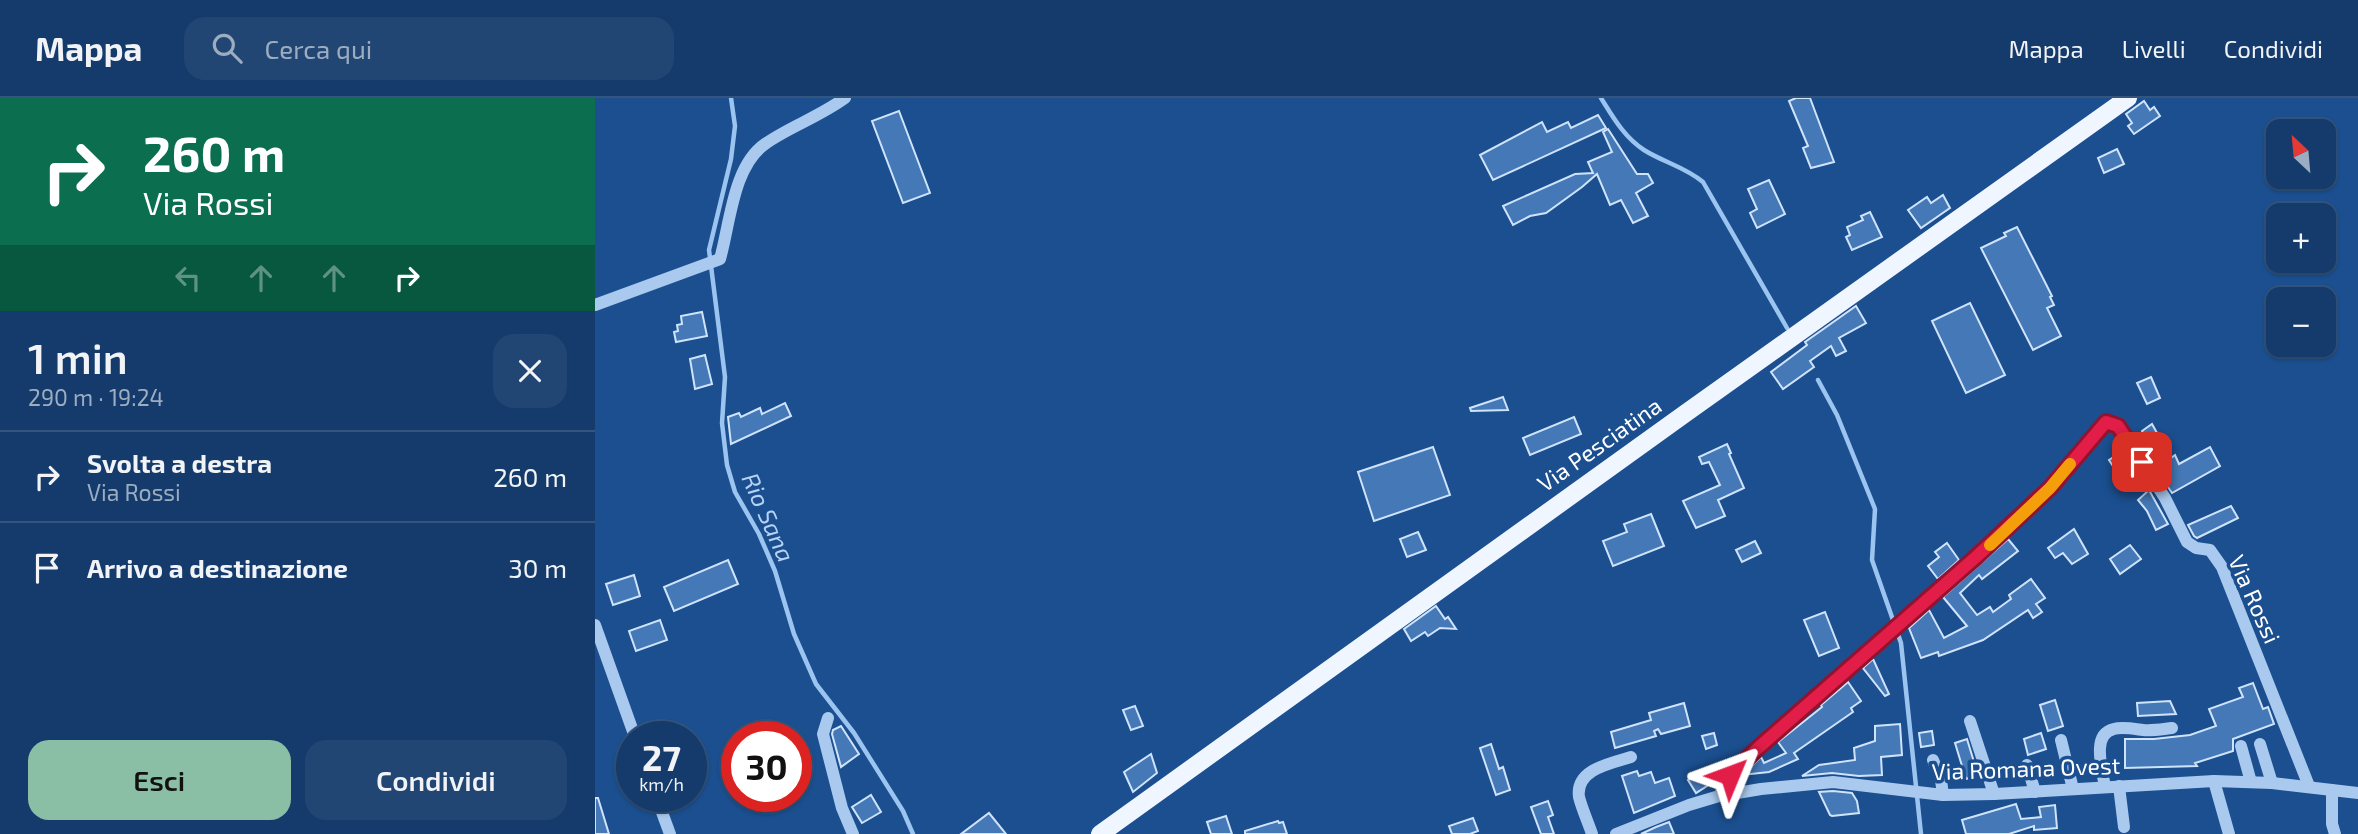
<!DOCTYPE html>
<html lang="it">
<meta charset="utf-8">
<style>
body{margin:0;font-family:"Exo 2",sans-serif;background:#214673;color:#f1f3f6;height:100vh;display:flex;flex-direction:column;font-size:26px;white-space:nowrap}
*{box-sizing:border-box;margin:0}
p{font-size:23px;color:#9dadc1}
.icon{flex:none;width:38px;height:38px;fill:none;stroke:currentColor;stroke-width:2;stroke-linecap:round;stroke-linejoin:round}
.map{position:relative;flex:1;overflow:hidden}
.details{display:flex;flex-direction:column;background:#143b6b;width:595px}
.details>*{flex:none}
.guide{background:#0b6e4f;color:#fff;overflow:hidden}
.needle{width:46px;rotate:334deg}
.fabs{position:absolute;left:1671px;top:21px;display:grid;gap:14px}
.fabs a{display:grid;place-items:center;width:70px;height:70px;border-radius:14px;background:#143b6b;box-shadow:0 2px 5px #0004,0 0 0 2px #33557e;font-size:35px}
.speed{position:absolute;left:21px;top:623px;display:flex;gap:14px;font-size:35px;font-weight:700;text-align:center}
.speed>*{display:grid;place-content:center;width:91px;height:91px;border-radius:50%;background:#143b6b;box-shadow:0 2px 5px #0004,0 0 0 2px #33557e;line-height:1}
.speed small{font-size:18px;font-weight:400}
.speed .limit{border:10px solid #d22;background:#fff;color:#111}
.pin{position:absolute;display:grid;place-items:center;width:60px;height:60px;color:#fff;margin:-30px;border-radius:14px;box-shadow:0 4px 10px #0006}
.me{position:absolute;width:77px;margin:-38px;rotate:46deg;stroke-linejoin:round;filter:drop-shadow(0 0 5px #0008)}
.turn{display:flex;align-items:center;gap:24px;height:147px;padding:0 28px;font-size:32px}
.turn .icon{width:91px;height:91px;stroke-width:2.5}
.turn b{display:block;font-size:49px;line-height:60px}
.lanes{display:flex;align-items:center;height:66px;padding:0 28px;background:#0003;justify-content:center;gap:35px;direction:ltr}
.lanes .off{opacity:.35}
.round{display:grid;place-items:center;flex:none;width:74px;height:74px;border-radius:21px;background:#214673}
.overview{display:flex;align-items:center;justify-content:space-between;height:119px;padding:0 28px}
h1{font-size:42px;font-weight:600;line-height:52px}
.primary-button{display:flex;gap:14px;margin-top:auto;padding:14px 28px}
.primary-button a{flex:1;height:80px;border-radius:21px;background:#8abfa5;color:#111;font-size:28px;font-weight:600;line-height:80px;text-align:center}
.primary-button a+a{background:#214673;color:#f1f3f6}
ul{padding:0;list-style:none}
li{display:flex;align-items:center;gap:21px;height:91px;padding:0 28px;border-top:2px solid #33557e}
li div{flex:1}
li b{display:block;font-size:26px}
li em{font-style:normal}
header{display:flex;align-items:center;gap:42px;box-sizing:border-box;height:98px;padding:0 35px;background:#143b6b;border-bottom:2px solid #33557e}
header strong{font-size:33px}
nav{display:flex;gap:38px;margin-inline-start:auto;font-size:24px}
.search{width:490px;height:63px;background:#214673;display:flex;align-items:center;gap:18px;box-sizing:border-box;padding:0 24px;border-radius:21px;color:#9dadc1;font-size:26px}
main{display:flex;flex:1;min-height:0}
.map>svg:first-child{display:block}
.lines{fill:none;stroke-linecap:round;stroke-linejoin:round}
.stream{stroke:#9cc4f0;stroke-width:4.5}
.building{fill:#4478b7;stroke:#cfe3fa;stroke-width:2}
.minor{stroke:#a9c9ee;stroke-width:12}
.major{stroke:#f0f6ff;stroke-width:18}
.route-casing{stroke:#92132f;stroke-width:18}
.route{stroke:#e11d48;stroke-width:12}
.slow{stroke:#f59e0b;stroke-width:12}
.labels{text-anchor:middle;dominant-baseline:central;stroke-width:7;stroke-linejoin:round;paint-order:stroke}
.street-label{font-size:23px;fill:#fff;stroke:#1b4f8f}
.water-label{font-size:24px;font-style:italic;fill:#b5d3f5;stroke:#1b4f8f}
</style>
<header>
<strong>Mappa</strong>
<div class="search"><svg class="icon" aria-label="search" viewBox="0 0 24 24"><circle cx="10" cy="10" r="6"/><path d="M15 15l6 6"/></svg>Cerca qui</div>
<nav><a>Mappa</a><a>Livelli</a><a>Condividi</a></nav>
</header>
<main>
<section class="details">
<div class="guide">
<div class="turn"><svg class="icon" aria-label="right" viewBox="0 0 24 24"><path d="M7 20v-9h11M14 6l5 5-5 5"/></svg><div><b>260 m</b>Via Rossi</div></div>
<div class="lanes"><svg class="icon off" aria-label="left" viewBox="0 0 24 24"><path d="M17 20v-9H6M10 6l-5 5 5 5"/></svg><svg class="icon off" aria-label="ahead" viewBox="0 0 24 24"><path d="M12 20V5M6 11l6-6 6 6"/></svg><svg class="icon off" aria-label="ahead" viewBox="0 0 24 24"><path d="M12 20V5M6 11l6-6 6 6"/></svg><svg class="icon" aria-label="right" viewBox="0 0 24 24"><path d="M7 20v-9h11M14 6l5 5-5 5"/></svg></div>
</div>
<div class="overview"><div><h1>1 min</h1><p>290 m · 19:24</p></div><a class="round"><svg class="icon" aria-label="close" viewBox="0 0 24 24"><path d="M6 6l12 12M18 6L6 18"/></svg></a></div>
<ul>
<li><svg class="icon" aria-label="right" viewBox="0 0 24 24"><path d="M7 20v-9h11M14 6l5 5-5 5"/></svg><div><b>Svolta a destra</b><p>Via Rossi</p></div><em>260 m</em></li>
<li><svg class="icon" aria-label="arrive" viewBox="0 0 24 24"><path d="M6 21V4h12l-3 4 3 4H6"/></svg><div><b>Arrivo a destinazione</b></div><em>30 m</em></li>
</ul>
<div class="primary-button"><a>Esci</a><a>Condividi</a></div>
</section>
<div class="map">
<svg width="1763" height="736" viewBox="0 0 1763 736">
<rect width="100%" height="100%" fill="#1b4f8f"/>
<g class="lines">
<!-- stream -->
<g class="stream">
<path d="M136,0L140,28L136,61L114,152L130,279L127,325L132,367L140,394L164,436L180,473L199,536L221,586L259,635L308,713L318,736"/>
<path d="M1006,0C1018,19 1029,39 1049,52C1068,64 1090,69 1108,84L1192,230"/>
<path d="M1223,282L1242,317L1280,411L1277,462L1306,545L1326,736"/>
</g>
</g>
<!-- building -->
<g class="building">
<path d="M1201,0H1215L1239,64L1216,70L1208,50L1213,48L1194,3Z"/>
<path d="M1549,3L1555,12L1559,9L1565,18L1539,36L1533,28L1537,25L1531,16Z"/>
<path d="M304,13L335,95L308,105L277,23Z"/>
<path d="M1003,17L1011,30L898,82L885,57L947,24L952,34L973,24L976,30Z"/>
<path d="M1013,31L1042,76H1053L1058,85L1041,95L1053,118L1038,125L1026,102L1015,107L1002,76L987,89L951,115L935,118L918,127L908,108L980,76L998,75L993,64L1017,54L1008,34Z"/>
<path d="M1522,51L1529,66L1509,75L1503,60Z"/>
<path d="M1174,82L1190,116L1162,130L1155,115L1162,111L1153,91Z"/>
<path d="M1348,97L1355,110L1326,130L1313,112L1332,99L1336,105Z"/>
<path d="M1275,114L1287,139L1257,152L1251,139L1255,137L1252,129L1268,122L1266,118Z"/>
<path d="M1422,129L1457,198L1455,199L1459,207L1452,210L1466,238L1438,252L1386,150L1411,138L1409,135Z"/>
<path d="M1375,205L1410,277L1371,295L1337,223Z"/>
<path d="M1261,208L1271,225L1244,240L1251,253L1241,258L1236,248L1215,263L1219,269L1188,291L1176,274L1212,247L1210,244Z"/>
<path d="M107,214L112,238L81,244L79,234L83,233L82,227L87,226L86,218Z"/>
<path d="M110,257L117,286L100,291L95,261Z"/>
<path d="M1556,279L1565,300L1552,306L1542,285Z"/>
<path d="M908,299L913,312L876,313L875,310Z"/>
<path d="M190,305L196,318L136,346L133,319L144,315L146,319L165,310L167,316Z"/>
<path d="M979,319L986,336L935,357L928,340Z"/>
<path d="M1557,326L1576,360L1580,357L1584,366L1615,349L1625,368L1577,395L1569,383L1573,381L1562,356L1554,359L1542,341L1549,337L1547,333Z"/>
<path d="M1132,346L1136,355L1134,356L1149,390L1123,402L1130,418L1101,430L1088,403L1125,387L1114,364L1107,366L1104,359Z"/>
<path d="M838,349L855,397L779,423L763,374Z"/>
<path d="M1527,350L1538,367L1523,376L1514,362L1523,356L1521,354Z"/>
<path d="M1554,392L1573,426L1561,432L1552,413L1543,402Z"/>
<path d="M1636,408L1643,420L1602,440L1599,438L1593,427Z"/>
<path d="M1056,416L1069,448L1018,468L1008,443L1032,434L1029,426Z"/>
<path d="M1479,431L1493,456L1477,466L1468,455L1460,460L1453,450Z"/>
<path d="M823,434L831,452L812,459L805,441Z"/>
<path d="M1413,441L1423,453L1387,481L1384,477L1365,495L1382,517L1395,509L1398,514L1416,501L1414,497L1436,481L1450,500L1441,506L1447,514L1438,520L1433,512L1388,542L1344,558L1343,554L1326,560L1314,530L1334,512L1349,540L1372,528L1348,499Z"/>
<path d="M1160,443L1166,455L1147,464L1141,452Z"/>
<path d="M1352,445L1364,462L1343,481L1333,468L1344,459L1340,454Z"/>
<path d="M1535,447L1546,461L1525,476L1515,461Z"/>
<path d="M133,462L143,486L79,513L69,489Z"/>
<path d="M39,477L45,498L18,507L11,486Z"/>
<path d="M841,508L850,521L853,519L861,531L845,530L833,538L830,534L816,543L809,531Z"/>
<path d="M1230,514L1244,550L1224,558L1209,522Z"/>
<path d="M65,522L72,542L41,553L34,533Z"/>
<path d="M1278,561L1294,596L1290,598L1268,570Z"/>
<path d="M1253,584L1266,603L1256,610L1258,614L1199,655L1203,661L1174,674L1147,677L1166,659L1169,665L1191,655L1183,644L1227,609L1226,607Z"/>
<path d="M1658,585L1668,611L1673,609L1679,626L1638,641V653L1600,665L1602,668L1530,670V641H1559L1595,637L1621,628L1614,611L1648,599L1644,590Z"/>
<path d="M1460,602L1468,628L1453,633L1445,607Z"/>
<path d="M1575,603L1581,616L1543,618L1542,605Z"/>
<path d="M1089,605L1095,628L1066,636L1063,631L1059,633L1061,638L1020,650L1016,634L1056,622L1054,615Z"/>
<path d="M540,608L548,628L536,632L528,612Z"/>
<path d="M1305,626L1307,657L1286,659L1287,677L1264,678L1237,675L1207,678L1224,667L1260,662L1259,650L1280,643V628Z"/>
<path d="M246,628L264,656L246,669L237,636L238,632Z"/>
<path d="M1337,633L1339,647L1326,649L1324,635Z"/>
<path d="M1119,635L1122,647L1111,651L1107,638Z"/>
<path d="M1446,635L1451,651L1433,657L1429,641Z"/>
<path d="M1372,641L1383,677L1371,681L1360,645Z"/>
<path d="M896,646L904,671L908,669L915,692L901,697L885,650Z"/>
<path d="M556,656L562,675L538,694L529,674Z"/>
<path d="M1115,669L1123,681L1101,695L1093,682Z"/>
<path d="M1042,673L1044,678L1056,674L1060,685L1074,680L1080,698L1039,715L1027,678Z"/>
<path d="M1238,693L1257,695L1262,703L1264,715L1237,718L1235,717L1224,694Z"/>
<path d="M276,697L286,714L267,725L257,709Z"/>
<path d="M0,700H3L14,736H0Z"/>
<path d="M953,703L958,717L953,719L959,736H946L936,709Z"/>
<path d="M1421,706L1426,721L1446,719L1444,709L1460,707L1462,730L1439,732V728L1414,736H1371L1367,722Z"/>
<path d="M394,715L411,736H366Z"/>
<path d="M631,718L637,736H616L612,724Z"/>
<path d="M878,720L883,733L875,736H857L854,728Z"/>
<path d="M683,723L684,725L688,724L692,736H650V733Z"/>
<path d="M1074,724L1079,736H1046L1061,729Z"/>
</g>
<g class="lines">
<!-- minor -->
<g class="minor">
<path d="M0,207L125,161C135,126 138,68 170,46C194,29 224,19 250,0"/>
<path d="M0,527L40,639"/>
<path d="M233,620L228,636L247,710L258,736"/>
<path d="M1375,623L1399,696"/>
<path d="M1466,642L1478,691"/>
<path d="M1665,646L1677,685"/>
<path d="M1646,648L1656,684"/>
<path d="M1338,662L1346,682L1348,697"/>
<path d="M1432,667L1440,694"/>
<path d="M1619,683L1634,736"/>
<path d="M1524,688L1529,729"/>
<path d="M1510,689C1508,677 1504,662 1505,650C1506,624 1532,630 1548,632C1557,633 1568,631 1577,630"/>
<path d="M1737,692V726L1740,736"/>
<path d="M61,698L75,736"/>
<path d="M1124,698L1135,677L1163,650L1381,459L1455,390L1511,324L1523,328L1570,400L1592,444L1601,450L1615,452L1627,469L1714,688"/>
<path d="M997,736C993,724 987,711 984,699C980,671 1017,665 1036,659"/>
<path d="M1021,736L1094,707L1124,698L1166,691L1238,684L1348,697L1399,696L1619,683L1677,685L1763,695"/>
</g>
<!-- major -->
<path class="major" d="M505,736C846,488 1190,245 1533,0"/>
</g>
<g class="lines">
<defs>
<path id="route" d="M1135,677L1163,650L1381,459L1455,390L1511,324L1523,328L1547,364"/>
</defs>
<!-- route casing -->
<use href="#route" class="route-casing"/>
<!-- route -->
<use href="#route" class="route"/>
<!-- slow -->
<path class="slow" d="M1395,447L1455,390L1475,366"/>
</g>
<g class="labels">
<!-- street labels -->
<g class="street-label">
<text transform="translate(1004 346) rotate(-35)">Via Pesciatina</text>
<text transform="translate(1660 501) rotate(66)">Via Rossi</text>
<text transform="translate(1431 670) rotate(-2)">Via Romana Ovest</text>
</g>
<!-- water labels -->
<g class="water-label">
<text transform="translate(174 419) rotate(66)">Rio Sana</text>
</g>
</g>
</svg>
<div class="fabs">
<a><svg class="needle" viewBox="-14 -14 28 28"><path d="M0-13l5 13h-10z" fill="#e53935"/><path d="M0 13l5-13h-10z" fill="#9dadc1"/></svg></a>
<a>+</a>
<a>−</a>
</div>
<div class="speed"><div>27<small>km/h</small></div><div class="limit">30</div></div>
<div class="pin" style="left:1547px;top:364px;background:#d93025"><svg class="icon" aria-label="arrive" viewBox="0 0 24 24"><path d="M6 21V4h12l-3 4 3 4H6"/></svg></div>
<svg class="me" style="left:1135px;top:677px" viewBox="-20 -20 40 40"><path d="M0-17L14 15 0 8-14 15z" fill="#e11d48" stroke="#fff" stroke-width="4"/></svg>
</div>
</main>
